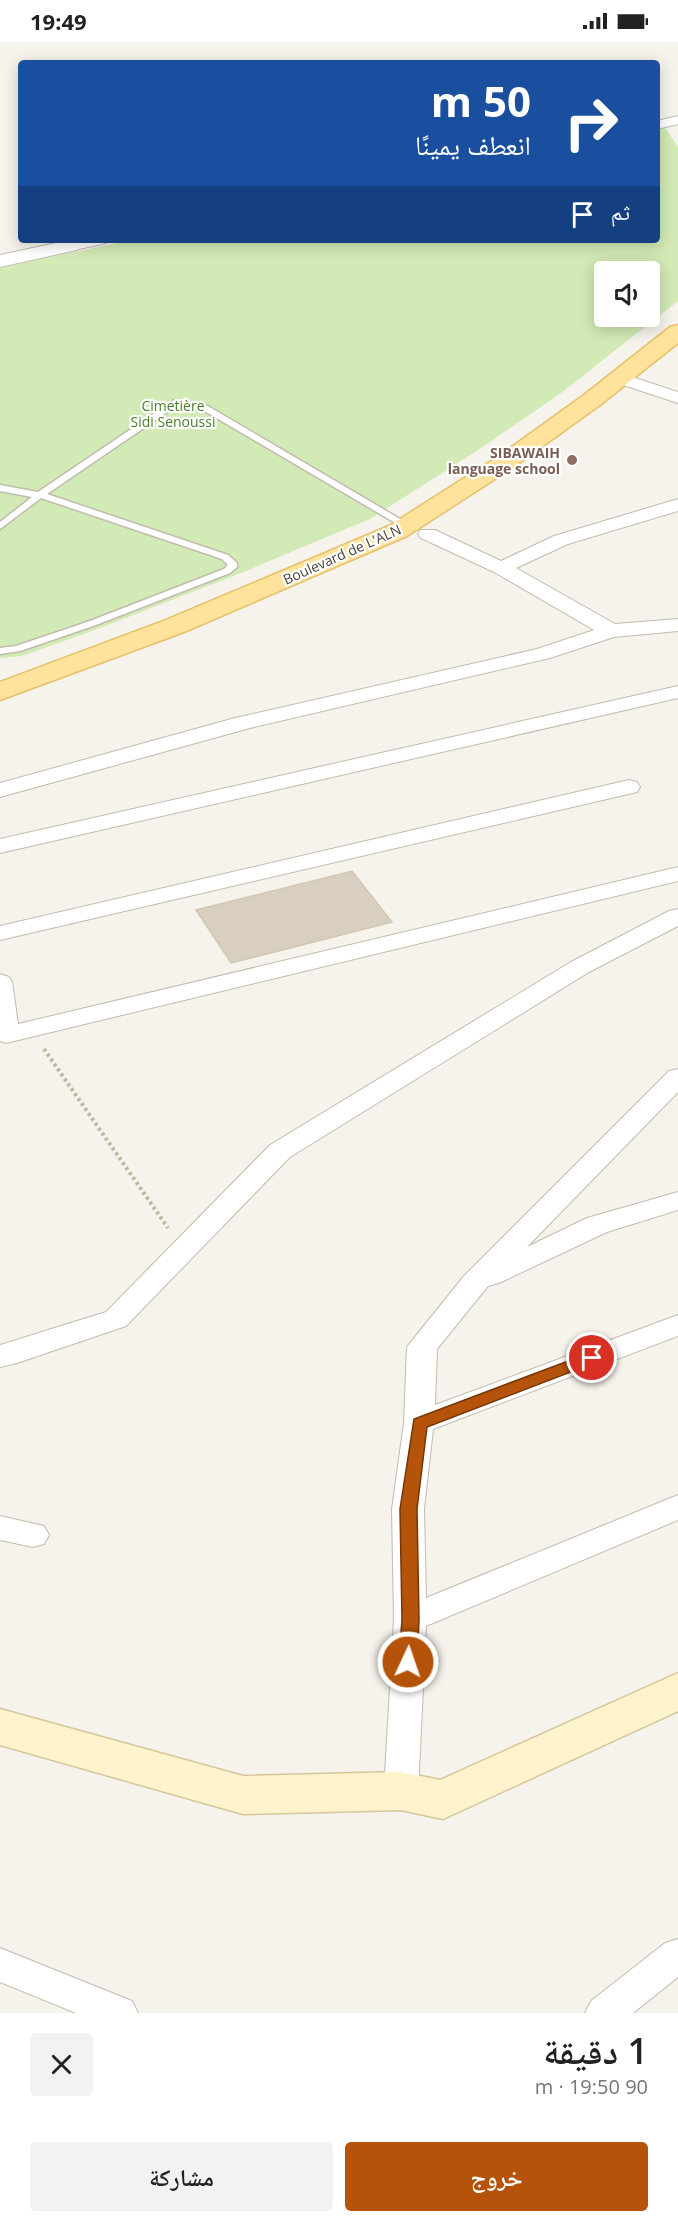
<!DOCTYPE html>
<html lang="ar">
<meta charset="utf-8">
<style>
body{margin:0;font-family:"Open Sans","Noto Naskh Arabic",sans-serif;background:#f2f2f2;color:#222;direction:rtl;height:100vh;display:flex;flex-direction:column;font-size:22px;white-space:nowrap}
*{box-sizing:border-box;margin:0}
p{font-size:20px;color:#767676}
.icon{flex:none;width:33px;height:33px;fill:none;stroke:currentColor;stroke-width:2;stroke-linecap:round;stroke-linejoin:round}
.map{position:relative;height:1971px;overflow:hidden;direction:ltr}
.side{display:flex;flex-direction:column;background:#fff;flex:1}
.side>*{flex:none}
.hud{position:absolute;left:18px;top:18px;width:642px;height:183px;border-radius:6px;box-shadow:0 3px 15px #0003;direction:rtl;background:#1a4fa0;color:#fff;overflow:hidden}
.tools{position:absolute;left:594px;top:219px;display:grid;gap:12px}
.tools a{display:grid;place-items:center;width:66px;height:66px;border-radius:6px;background:#fff;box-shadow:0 3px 15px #0003;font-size:30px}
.pin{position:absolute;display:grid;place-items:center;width:51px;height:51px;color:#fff;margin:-26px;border:3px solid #fff;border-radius:50%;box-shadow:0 2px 6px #0007}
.me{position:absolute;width:66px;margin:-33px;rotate:3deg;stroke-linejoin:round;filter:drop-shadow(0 0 4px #0008)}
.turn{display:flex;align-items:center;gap:21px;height:126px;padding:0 30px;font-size:27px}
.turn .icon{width:78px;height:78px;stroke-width:2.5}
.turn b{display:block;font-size:42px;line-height:51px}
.then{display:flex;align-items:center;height:57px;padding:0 30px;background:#0003;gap:12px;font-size:22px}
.round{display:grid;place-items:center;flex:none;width:63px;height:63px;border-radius:6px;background:#f2f2f2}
.headline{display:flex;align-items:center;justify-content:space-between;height:102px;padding:0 30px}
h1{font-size:36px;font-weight:600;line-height:45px}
.cta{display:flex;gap:12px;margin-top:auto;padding:12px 30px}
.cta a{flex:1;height:69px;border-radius:6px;background:#b45309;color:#fff;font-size:24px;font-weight:600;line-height:69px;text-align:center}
.cta a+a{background:#f2f2f2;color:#222}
.status{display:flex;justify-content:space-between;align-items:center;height:42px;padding:0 30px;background:#fff;direction:ltr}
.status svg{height:16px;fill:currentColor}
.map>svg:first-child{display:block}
.green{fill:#d2eab5;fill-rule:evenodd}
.building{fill:#d8cfc1;stroke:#d3c7b4;stroke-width:1.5}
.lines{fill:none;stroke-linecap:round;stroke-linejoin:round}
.service-casing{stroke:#c2bbae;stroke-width:3}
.minor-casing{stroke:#c2bbae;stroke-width:2}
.tertiary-casing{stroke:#c2bbae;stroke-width:2}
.secondary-casing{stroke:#d6c79b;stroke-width:3}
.primary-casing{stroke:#e6c16a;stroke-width:3}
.path{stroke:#c4b79f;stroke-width:4;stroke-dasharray:3 3;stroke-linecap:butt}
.service{fill:#fff;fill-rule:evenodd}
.minor{fill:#fff;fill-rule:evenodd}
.tertiary{fill:#fff;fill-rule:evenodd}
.secondary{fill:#fff3cd;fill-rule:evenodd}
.primary{fill:#ffe39c;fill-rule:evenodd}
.route{fill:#b45309;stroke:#753606;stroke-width:1.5}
.education-dot{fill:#8d6e63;stroke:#fff;stroke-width:2}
.labels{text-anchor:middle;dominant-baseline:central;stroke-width:4.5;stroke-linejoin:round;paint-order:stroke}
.far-park-label{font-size:14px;fill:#4a7f2a;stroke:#fff}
.far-education-label{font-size:14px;font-weight:bold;fill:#785e54;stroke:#fff;text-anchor:end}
.far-street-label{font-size:14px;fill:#4b4439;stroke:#fff}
</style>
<div class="status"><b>19:49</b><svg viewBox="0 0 49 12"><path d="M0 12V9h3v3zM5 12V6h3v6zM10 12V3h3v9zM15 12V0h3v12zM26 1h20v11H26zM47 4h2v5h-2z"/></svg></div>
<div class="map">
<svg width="678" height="1971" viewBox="0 0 678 1971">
<rect width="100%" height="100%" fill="#f6f3ec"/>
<!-- green -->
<path class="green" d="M665,86L678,105V259L561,351L478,408L370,477L236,533L100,586L22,614L0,616V226L132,198H657V88ZM604,230H650V274H604Z"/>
<!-- building -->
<path class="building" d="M352,829L392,880L231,921L196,868Z"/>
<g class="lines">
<defs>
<path id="service" d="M174,358L206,363L412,484L410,486H404L201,367L176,364L47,452L228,513L237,521V525L230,531L96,583L20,609L0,612V606L16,604L90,579L224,527L228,523L222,517L41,456L0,487V480L32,455L0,449V443L38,450Z"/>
<g id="minor">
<path d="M678,74V82L657,87V79Z"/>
<path d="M63,198H108L106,201L70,209L62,204Z"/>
<path d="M620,331L678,350V361L614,340L611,336L614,332Z"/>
<path d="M678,457V469L568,502L516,526L615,582L678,577V589L614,595L550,616L250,686L0,755V741L235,676L537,607L594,588L494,530L421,496L418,492L421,488H435L501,519L554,494Z"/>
<path d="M678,644V656L0,811V797Z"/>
<path d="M629,738L637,740L640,745L637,750L0,898V884Z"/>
<path d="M678,825V839L6,1001L0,999V932L9,935L12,940L18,982Z"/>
<path d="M678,867V884L589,930L290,1115L126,1284L17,1321L0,1325V1303L106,1270L270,1103L571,920L669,869Z"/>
<path d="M678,1027V1050L527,1205L587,1176L678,1150V1168L607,1190L499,1241L488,1244L437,1307L435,1363L678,1273V1294L433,1387L424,1467L426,1556L678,1453V1478L426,1584L418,1749L413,1759L401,1764L389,1759L384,1749L394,1577L392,1467L404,1381L407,1305L464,1234L669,1029Z"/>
<path d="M0,1474L44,1484L49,1493L44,1502L33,1505L0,1498Z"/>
<path d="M678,1897V1935L633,1971H585L591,1959L665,1901Z"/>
<path d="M0,1906L132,1959L138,1971H76L0,1940Z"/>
</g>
<path id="tertiary" d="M70,198L77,200L80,204L77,208L0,225V213Z"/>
<path id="secondary" d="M678,1631V1669L443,1777L401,1768L243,1772L0,1703V1667L243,1734L401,1730L440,1738Z"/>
<path id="primary" d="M678,283V301L600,363L518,422L407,494L184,590L0,658V640L166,578L389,484L502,412L584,353L670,285Z"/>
</defs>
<!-- service casing -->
<use href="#service" class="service-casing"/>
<!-- minor casing -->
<use href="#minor" class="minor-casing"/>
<!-- tertiary casing -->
<use href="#tertiary" class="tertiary-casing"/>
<!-- secondary casing -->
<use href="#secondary" class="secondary-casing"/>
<!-- primary casing -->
<use href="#primary" class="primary-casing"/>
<!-- path -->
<path class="path" d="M44,1007L168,1186"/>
<!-- service -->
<use href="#service" class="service"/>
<!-- minor -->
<use href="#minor" class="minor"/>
<!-- tertiary -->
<use href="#tertiary" class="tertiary"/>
<!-- secondary -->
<use href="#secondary" class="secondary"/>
<!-- primary -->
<use href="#primary" class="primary"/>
</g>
<!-- route -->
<path class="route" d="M592,1310L597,1312L600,1316L597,1320L427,1385L417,1467L419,1577L417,1620L414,1625L408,1627L402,1625L399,1620L402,1577L400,1467L414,1377Z"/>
<!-- markers -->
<circle class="education-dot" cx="572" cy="418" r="6"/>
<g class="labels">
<!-- far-park labels -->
<g class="far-park-label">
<text x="173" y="363">Cimetière<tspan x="173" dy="16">Sidi Senoussi</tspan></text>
</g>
<!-- far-education labels -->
<g class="far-education-label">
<text x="560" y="410">SIBAWAIH<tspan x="560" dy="16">language school</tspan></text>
</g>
<!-- far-street labels -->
<g class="far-street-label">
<text transform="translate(342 512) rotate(-24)">Boulevard de L'ALN</text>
</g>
</g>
</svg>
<div class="tools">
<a><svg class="icon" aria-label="sound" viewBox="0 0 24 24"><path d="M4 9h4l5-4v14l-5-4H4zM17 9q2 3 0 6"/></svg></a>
</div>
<div class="pin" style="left:592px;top:1316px;background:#d93025"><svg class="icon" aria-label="arrive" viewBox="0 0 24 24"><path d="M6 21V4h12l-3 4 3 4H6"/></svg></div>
<svg class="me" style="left:408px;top:1620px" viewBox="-20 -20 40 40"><circle r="17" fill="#b45309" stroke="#fff" stroke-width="3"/><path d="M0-11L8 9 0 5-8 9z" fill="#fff"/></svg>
<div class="hud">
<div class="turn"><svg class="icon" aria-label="right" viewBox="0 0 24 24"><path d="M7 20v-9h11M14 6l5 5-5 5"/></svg><div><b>50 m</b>انعطف يمينًا</div></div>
<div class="then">ثم<svg class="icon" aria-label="arrive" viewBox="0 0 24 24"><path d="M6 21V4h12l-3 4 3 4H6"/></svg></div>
</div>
</div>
<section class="side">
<div class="headline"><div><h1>1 دقيقة</h1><p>90 m · 19:50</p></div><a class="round"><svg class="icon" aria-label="close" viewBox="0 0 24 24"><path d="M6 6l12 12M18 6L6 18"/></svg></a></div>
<div class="cta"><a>خروج</a><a>مشاركة</a></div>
</section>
